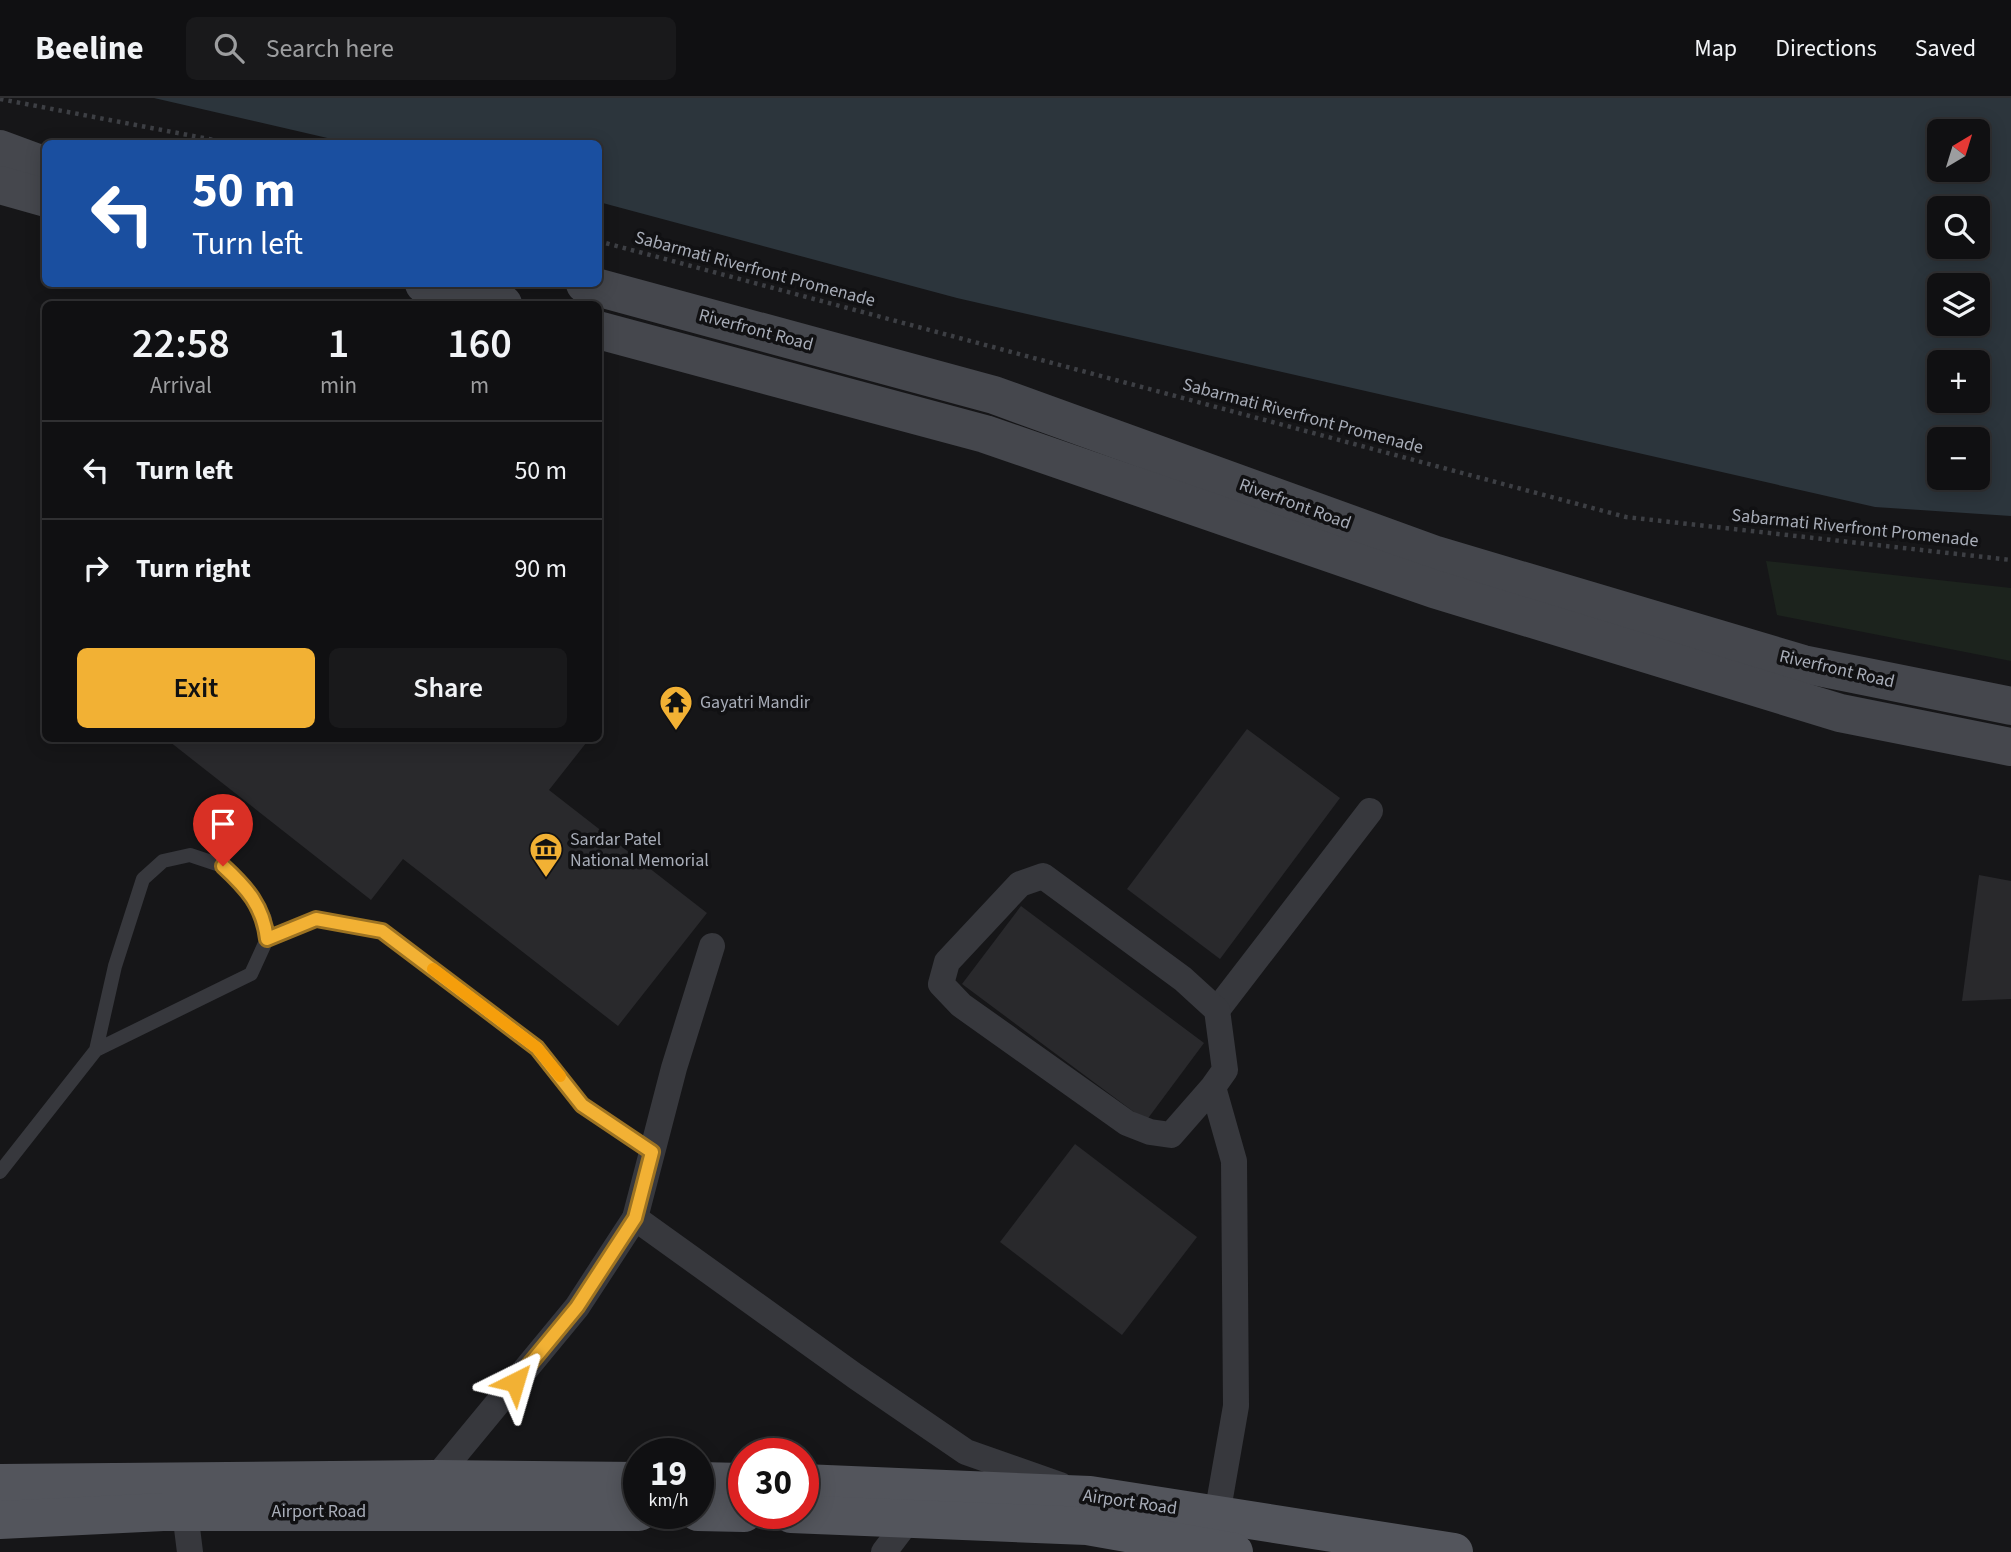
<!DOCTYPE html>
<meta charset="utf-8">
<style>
body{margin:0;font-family:"Source Sans 3",sans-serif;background:#19191b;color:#f1f3f6;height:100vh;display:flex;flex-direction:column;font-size:26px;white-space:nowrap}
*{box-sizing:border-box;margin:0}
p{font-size:23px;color:#9c9d9f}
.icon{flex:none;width:38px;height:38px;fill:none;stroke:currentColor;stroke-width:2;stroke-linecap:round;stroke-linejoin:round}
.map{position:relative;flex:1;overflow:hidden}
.panel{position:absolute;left:42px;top:203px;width:560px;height:441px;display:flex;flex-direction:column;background:#101012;border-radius:10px;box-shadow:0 4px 18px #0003,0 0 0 2px #303032}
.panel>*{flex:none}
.guide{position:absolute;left:42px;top:42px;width:560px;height:147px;border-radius:10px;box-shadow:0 4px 18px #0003,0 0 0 2px #303032;background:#1a4fa0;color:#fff;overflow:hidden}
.needle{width:46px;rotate:38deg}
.tools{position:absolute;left:1927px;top:21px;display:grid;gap:14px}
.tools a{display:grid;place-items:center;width:63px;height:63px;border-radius:10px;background:#101012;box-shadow:0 4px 18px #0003,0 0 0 2px #303032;font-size:35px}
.speed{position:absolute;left:623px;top:1340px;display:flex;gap:14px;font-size:35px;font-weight:700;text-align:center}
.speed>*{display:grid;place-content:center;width:91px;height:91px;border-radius:50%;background:#101012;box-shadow:0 4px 18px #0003,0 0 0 2px #303032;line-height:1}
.speed small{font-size:18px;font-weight:400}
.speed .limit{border:10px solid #d22;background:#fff;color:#111}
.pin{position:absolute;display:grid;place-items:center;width:60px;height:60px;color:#fff;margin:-72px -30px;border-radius:50% 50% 50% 0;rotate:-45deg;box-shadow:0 0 7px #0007}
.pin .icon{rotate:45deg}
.me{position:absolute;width:77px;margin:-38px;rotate:40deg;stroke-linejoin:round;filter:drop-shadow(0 0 5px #0008)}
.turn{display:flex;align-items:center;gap:24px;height:147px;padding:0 35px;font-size:32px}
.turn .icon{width:91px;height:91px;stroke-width:2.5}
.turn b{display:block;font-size:49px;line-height:60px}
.eta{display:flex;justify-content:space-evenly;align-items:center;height:119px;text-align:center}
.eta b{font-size:42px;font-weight:600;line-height:49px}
.primary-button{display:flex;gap:14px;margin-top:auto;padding:14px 35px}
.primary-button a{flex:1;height:80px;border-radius:10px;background:#f2b134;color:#111;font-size:28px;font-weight:600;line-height:80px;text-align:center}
.primary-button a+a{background:#19191b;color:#f1f3f6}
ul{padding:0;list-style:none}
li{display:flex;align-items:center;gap:21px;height:98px;padding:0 35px;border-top:2px solid #303032}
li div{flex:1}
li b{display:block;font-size:26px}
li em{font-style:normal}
header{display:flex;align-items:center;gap:42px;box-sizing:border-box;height:98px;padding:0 35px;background:#101012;border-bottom:2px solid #303032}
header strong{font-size:33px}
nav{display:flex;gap:38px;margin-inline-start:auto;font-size:24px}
.search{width:490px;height:63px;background:#19191b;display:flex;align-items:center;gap:18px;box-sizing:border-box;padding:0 24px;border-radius:10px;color:#9c9d9f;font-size:26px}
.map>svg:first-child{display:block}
.green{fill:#1c231d}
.water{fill:#2c353c;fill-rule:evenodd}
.building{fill:#29292c}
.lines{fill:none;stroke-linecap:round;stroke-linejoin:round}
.path{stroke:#3d3f44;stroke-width:4.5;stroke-dasharray:3.5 5;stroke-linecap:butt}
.service{stroke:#37383d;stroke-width:14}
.minor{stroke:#37383d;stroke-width:26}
.secondary{stroke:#45474d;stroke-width:38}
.primary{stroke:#53555c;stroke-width:38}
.route-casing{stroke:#9d7322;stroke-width:18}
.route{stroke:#f2b134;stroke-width:12}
.slow{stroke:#f59e0b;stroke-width:12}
.labels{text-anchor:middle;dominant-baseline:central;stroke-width:7;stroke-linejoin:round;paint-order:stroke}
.street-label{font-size:18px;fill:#a8adb8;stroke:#111113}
.poi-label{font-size:18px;fill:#a8adb8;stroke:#111113;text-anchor:start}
</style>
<header>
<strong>Beeline</strong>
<div class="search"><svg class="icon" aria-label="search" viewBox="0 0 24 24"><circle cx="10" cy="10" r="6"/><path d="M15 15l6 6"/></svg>Search here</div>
<nav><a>Map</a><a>Directions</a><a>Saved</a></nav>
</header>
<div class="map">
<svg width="2011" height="1454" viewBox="0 0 2011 1454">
<rect width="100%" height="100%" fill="#161618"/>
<!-- green -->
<path class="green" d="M1766,463L2011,490V563L1777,517Z"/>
<!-- water -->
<path class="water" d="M154,0H2011V418L1875,409L957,200L599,104L598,46L349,45ZM1939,33H1978V72H1939ZM1978,110V149H1939V110ZM1978,187V226H1939V187ZM1939,264H1978V303H1939ZM1939,341H1978V380H1939Z"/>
<!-- building -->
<g class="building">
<path d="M1247,631L1340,700L1220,861L1127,791Z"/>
<path d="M165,640H590L549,692L707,815L618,928L403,761L371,802Z"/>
<path d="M1979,777L2011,783V901L1962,903Z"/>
<path d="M1021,808L1204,945L1146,1023L962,886Z"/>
<path d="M1075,1046L1197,1139L1122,1237L1000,1144Z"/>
</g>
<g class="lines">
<!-- path -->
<g class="path">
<path d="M0,1L235,46"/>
<path d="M598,143L1626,419L2011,462"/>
</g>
<!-- service -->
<g class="service">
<path d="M267,841L316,822L382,833L537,950L582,1007L652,1054"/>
<path d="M0,1074L96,952L251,876L267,841L265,821L245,788L223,768L190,757L163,763L143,781L115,868L96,952"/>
</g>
<!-- minor -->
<g class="minor">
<path d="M1217,912L1370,713"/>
<path d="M1213,989L1225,972L1217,912L1183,881L1043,778L1020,786L947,864L941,886L961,907L1127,1025L1150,1034L1171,1037L1213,989L1234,1063L1236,1308L1217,1417"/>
<path d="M635,1120L674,970L712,848"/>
<path d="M435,1381L577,1209L635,1120L855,1278L966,1354L1060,1387"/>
<path d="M185,1414L190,1454"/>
<path d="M884,1454L909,1421"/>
</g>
<!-- secondary -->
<g class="secondary">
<path d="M0,51L46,68"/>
<path d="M0,87L46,100"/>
<path d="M424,186L503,206"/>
<path d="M585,186L994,297L1436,457L1803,566L2011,608"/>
<path d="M598,232L985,336L1434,491L1840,615L2011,649"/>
</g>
<!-- primary -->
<g class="primary">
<path d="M698,1383L744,1384"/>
<path d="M0,1385L435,1381L639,1383"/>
<path d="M803,1385L1090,1397L1454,1454"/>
<path d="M698,1414L744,1415"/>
<path d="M791,1416L1087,1428L1234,1454"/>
<path d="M0,1422L163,1414H639"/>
</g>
</g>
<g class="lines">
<defs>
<path id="route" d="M223,768C247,790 263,808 267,841L316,821L382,833L537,950L582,1007L652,1054L635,1120L577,1209L515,1284"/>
</defs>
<!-- route casing -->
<use href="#route" class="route-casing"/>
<!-- route -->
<use href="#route" class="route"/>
<!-- slow -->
<path class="slow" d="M433,871L537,950L560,978"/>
</g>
<!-- icons -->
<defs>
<symbol id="temple-pin" viewBox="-11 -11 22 30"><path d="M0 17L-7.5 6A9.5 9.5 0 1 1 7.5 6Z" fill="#f2b134" stroke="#111113"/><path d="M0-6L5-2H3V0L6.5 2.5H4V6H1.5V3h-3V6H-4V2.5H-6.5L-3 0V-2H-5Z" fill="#111"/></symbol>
<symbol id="museum-pin" viewBox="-11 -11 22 30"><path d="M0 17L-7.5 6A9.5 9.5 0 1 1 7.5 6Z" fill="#f2b134" stroke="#111113"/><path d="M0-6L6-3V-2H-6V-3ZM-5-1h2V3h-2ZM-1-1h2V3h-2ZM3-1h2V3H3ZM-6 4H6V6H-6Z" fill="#111"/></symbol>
</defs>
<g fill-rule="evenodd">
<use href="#temple-pin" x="657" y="585" width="38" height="52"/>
<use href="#museum-pin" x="527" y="732" width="38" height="52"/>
</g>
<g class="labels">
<!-- street labels -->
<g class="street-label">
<text transform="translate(755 171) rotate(15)">Sabarmati Riverfront Promenade</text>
<text transform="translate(756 232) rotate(15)">Riverfront Road</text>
<text transform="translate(1303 318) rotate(15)">Sabarmati Riverfront Promenade</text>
<text transform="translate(1295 406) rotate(20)">Riverfront Road</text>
<text transform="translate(1855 430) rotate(6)">Sabarmati Riverfront Promenade</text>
<text transform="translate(1837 571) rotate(13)">Riverfront Road</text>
<text transform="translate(1130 1404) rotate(8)">Airport Road</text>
<text x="319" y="1413">Airport Road</text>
</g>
<!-- poi labels -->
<g class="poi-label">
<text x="700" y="604">Gayatri Mandir</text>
<text x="570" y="741">Sardar Patel<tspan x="570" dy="21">National Memorial</tspan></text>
</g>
</g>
</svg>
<div class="tools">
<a><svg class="needle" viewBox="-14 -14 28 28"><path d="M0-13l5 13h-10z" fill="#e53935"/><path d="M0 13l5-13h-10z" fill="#9c9d9f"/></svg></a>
<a><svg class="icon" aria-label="search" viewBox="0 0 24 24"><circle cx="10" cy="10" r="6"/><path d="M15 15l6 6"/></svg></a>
<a><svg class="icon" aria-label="layers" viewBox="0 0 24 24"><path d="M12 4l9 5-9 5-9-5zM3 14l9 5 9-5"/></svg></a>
<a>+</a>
<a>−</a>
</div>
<div class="speed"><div>19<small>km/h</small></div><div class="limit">30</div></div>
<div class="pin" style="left:223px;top:768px;background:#d93025"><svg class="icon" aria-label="arrive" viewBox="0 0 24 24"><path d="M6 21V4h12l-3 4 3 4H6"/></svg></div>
<svg class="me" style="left:515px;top:1284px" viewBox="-20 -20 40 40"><path d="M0-17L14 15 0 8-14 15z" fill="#f2b134" stroke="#fff" stroke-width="4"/></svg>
<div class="guide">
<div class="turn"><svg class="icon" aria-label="left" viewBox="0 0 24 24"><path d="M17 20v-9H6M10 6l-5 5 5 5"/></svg><div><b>50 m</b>Turn left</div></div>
</div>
<section class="panel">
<div class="eta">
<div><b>22:58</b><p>Arrival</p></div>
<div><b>1</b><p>min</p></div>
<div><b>160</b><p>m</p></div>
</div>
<ul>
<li><svg class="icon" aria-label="left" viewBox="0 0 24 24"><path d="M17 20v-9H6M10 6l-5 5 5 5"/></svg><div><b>Turn left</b></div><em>50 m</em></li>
<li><svg class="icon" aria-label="right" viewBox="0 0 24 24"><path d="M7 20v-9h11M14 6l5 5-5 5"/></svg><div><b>Turn right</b></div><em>90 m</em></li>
</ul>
<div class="primary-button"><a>Exit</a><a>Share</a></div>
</section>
</div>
